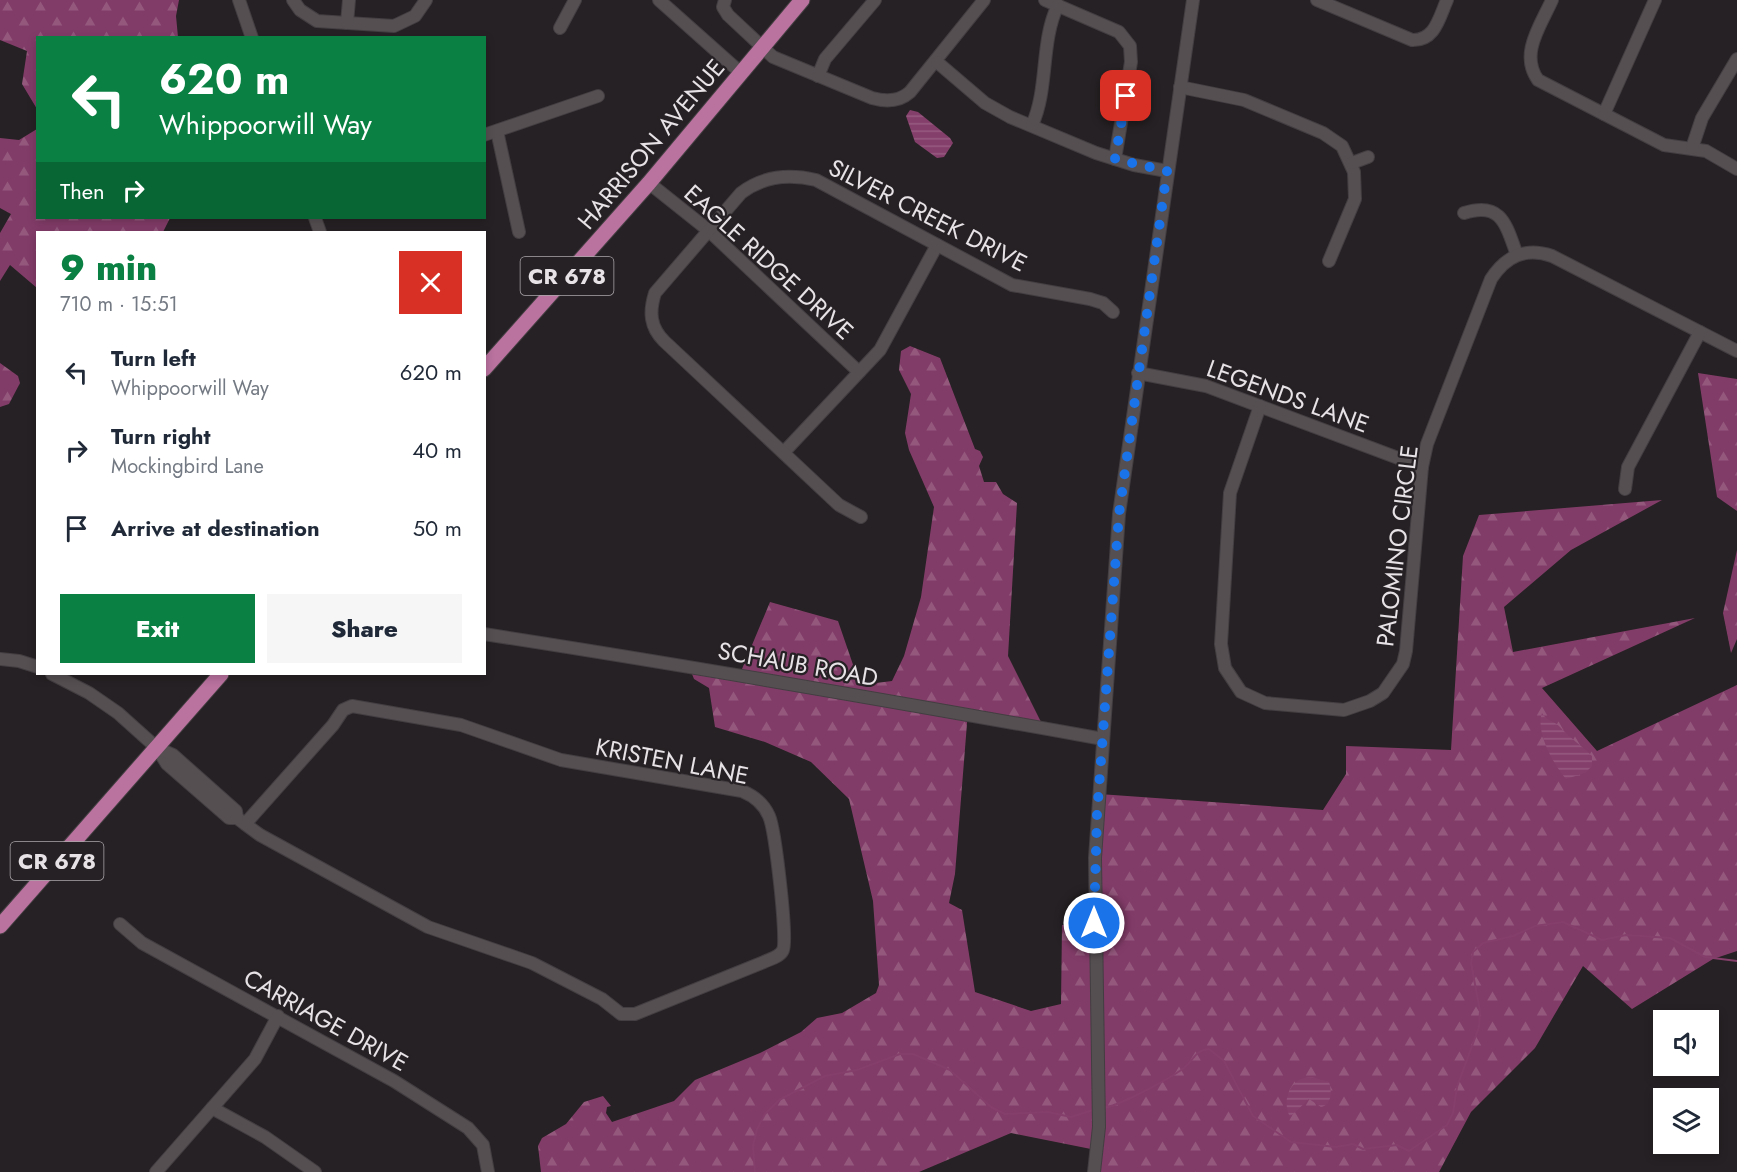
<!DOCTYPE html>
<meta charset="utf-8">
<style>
body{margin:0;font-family:Jost,sans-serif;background:#f6f6f7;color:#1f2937;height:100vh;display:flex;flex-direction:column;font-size:22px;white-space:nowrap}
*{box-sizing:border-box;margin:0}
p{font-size:20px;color:#747a83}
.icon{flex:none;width:33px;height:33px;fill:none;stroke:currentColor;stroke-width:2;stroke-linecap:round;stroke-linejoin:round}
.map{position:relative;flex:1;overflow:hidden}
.drawer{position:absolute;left:36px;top:231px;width:450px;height:444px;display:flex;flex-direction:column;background:#fff;border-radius:0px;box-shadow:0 3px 9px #0003}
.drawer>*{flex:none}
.hud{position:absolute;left:36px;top:36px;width:450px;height:183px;border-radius:0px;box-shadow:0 3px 9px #0003;background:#0b8043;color:#fff;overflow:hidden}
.tools{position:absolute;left:1653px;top:1010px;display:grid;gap:12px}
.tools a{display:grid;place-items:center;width:66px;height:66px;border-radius:0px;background:#fff;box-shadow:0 3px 9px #0003;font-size:30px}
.pin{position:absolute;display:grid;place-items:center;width:51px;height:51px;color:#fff;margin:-26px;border-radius:12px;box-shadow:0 3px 9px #0006}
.me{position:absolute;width:66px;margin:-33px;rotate:0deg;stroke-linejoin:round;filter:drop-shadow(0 0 4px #0008)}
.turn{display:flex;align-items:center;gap:21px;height:126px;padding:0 24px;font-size:27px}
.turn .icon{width:78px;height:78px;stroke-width:2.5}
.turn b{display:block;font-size:42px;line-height:51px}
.then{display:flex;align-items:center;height:57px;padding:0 24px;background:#0003;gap:12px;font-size:22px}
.round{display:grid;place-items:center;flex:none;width:63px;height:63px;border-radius:0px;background:#f6f6f7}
.summary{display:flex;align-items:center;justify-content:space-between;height:102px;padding:0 24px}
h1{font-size:36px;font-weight:800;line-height:45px;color:#0b8043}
.cta{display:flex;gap:12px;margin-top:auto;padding:12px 24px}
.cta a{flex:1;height:69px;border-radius:0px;background:#0b8043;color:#fff;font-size:24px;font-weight:800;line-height:69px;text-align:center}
.cta a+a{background:#f6f6f7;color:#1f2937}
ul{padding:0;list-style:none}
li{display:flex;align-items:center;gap:18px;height:78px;padding:0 24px}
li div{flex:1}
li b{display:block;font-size:22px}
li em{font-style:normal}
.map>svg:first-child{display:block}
.forest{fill:url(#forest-firs)}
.water{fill:url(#water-rules)}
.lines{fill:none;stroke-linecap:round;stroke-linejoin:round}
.stream{stroke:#853f6b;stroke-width:2}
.minor-casing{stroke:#433e41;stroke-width:14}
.major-casing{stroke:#433e41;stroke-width:17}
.minor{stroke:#554f52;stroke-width:12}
.major{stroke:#ba729f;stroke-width:15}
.route{stroke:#1a73e8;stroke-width:10;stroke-dasharray:0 18}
.labels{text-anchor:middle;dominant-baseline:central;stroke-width:4.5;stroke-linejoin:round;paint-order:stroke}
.shield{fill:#262124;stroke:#aca8ab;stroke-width:1.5}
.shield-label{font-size:22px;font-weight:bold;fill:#e6e2e5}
.street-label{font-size:24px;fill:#e6e2e5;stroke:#262124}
</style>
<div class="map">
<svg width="1737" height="1172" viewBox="0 0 1737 1172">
<defs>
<pattern id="forest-firs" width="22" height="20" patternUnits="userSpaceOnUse" patternTransform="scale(1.5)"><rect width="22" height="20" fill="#823c68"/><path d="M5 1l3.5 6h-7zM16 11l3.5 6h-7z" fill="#94587d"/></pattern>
<pattern id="water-rules" width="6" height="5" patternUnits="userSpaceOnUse" patternTransform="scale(1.5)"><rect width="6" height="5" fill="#853f6b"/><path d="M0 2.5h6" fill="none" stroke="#965a80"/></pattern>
</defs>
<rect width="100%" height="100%" fill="#262124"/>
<!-- forest -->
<g class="forest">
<path d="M0,0H179L176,16L178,37L38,38L37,109L22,84L27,51L0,40Z"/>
<path d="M37,129L38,218H170L163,232H38L37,288L10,265L0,281V233L11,214L0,208V138L19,140Z"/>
<path d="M910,346L940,358L975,449L980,451L983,457L979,466L984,482H996L1003,494L1017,503L1008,656L1041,722L968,711L955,874L949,903L962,910L975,992L1031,1011L1061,1004L1062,925L1094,926L1099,794L1323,810L1346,774V746L1451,750L1463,556L1479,515L1662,500L1571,550L1504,607L1513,652L1695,618L1542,688L1597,751L1737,685V951L1713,959L1632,1009L1583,966L1535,1048L1471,1112L1439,1172H1088L1091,1149L1011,1133L919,1172H541L538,1146L542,1138L566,1124L584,1102L603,1096L611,1106L607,1107L606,1113L612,1122L674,1101L695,1080L760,1053L801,1032L817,1018L842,1013L876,993L879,985L873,901L849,799L811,762L765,742L715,727L709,688L694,679L692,674L737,681L770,602L838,621L860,685L892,681L904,656L921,597L934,507L909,450L905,433L911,394L899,370L901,351Z"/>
<path d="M0,363L18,376L20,383L9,404L0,407Z"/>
<path d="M1698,373L1737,379V511L1717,497Z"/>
<path d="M1737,550V639L1731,653L1723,613Z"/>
</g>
<!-- water -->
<g class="water">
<path d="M910,110L918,112L950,138L953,143L944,157L937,158L915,142L906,116Z"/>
<path d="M1542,713C1547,722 1555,721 1560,727C1570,738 1582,746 1592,756V766L1585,773L1566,779C1554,765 1535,732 1542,713Z"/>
<path d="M1312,1077L1329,1082C1332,1091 1332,1105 1321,1107L1309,1099L1290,1117C1281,1098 1291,1077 1312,1077Z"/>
</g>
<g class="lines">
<!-- stream -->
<g class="stream">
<path d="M1104,1108C1121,1105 1169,1079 1184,1068C1194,1060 1195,1050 1209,1049L1224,1061L1253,1116L1291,1142L1336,1147L1353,1144L1363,1149L1397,1145L1409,1151L1447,1125L1453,1113L1457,1087L1479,1027L1480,1011L1471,963L1473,952L1483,943L1513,936L1535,926L1563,922L1602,940L1626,935L1670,938L1705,957L1737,961"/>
<path d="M755,1172L753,1146L757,1129L765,1114L779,1100L825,1076L857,1070L900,1054H913L950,1070L991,1107L1005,1114L1048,1112L1071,1117L1096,1109"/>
</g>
<defs>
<g id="minor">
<path d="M239,0L252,38"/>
<path d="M293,0L300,10L317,21L394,26L415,16L426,0"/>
<path d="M659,0L741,73"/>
<path d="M725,0L723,7L728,15L773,57L872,98C886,102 899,102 910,92L984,0"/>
<path d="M1045,0L1119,32L1130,46L1131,62L1115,159"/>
<path d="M1317,0L1412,40C1435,41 1439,18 1447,0"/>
<path d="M1552,0C1541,25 1519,54 1538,80L1664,145L1706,151L1737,169"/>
<path d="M347,23L349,0"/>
<path d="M560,28L575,0"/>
<path d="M937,62L985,103L1010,117L1096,153L1134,165L1167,171"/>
<path d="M818,76L825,59L875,0"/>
<path d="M1180,87L1244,100L1323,133L1342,146L1354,172L1355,199L1329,261"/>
<path d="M1604,114L1655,0"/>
<path d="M1032,125C1049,88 1040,42 1058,5"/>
<path d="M497,131L519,232"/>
<path d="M484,135L598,96"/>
<path d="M1692,148L1702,118L1737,59"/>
<path d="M1352,163L1368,157"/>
<path d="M649,183L708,230L859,372"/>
<path d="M1464,213C1502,201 1506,225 1517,255"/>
<path d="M315,218L320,232"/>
<path d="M1138,373L1206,386L1422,467"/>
<path d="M1260,406L1230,493L1221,644L1225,668L1241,692L1265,703L1344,710L1370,701L1383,693L1403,664L1406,651L1422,467L1427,444L1491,279C1506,256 1525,247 1552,256L1737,351"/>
<path d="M784,452L880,350L937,245"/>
<path d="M1625,489L1628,467L1700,332"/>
<path d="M861,517L839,505L664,341C650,327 649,312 655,293L741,193C763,176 790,174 816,180L1012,285L1090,299L1103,303L1113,312"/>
<path d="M484,634C691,666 897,702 1103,739"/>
<path d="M0,659L19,661L38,667"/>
<path d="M52,674L89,693L118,713L157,748L167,764L229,818H237L245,824L333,725L343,710L352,706L461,725L561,760L742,791C754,796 764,804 769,816C775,829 788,939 783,950C780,957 770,959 764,962L635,1014H621L602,999L532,963L428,927L260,835L245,824"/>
<path d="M157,748L173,755L236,811L237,818"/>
<path d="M120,924L142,943L394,1081L468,1128L483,1145L488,1172"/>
<path d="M212,1108L265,1137L315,1172"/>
<path d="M156,1172L255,1059L278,1016"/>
<path d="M1094,1172L1099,1127L1095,858L1119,514L1193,0"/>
</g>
<g id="major">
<path d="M484,369L649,183L802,0"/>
<path d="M0,926L221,674"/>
</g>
</defs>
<!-- minor casing -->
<use href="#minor" class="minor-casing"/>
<!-- major casing -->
<use href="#major" class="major-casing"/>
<!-- minor -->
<use href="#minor" class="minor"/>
<!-- major -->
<use href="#major" class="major"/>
</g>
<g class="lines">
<!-- route -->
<path class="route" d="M1094,923L1097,815L1119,514L1167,171L1115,159L1126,96"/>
</g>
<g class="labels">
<!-- shield labels -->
<g class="shield">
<rect x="520.5" y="257" width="93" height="38" rx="4.5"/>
<rect x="10.5" y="842" width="93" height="38" rx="4.5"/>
</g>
<g class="shield-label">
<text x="567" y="276">CR 678</text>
<text x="57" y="861">CR 678</text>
</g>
<!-- street labels -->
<g class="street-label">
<text transform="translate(651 144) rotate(-50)">HARRISON AVENUE</text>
<text transform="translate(928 215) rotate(27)">SILVER CREEK DRIVE</text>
<text transform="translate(769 262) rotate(42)">EAGLE RIDGE DRIVE</text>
<text transform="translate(1288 396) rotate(20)">LEGENDS LANE</text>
<text transform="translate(1397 546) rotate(-83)">PALOMINO CIRCLE</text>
<text transform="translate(798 664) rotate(10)">SCHAUB ROAD</text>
<text transform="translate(672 761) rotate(11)">KRISTEN LANE</text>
<text transform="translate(326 1020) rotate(29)">CARRIAGE DRIVE</text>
</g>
</g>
</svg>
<div class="tools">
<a><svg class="icon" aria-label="sound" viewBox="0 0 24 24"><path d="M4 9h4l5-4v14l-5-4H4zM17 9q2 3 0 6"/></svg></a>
<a><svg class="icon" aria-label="layers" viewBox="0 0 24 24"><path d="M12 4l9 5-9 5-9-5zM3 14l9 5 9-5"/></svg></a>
</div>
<div class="pin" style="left:1126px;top:96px;background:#d93025"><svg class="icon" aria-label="arrive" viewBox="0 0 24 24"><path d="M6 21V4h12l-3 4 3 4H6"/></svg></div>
<svg class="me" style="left:1094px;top:923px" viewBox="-20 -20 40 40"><circle r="17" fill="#1a73e8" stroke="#fff" stroke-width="3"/><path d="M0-11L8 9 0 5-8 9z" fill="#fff"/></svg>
<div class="hud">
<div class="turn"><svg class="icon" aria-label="left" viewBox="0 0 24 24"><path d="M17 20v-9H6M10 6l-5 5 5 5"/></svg><div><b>620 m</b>Whippoorwill Way</div></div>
<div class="then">Then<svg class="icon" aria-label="right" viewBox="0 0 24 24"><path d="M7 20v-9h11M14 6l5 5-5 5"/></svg></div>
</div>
<section class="drawer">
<div class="summary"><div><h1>9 min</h1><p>710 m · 15:51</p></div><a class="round" style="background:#d93025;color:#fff"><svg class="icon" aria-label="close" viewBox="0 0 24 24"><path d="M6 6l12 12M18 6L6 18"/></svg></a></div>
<ul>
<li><svg class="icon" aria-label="left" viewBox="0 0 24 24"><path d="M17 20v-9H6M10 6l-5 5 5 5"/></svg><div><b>Turn left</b><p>Whippoorwill Way</p></div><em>620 m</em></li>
<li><svg class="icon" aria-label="right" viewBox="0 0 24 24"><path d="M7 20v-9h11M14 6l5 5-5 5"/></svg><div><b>Turn right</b><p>Mockingbird Lane</p></div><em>40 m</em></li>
<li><svg class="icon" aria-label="arrive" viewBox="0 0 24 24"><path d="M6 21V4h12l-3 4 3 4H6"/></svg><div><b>Arrive at destination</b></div><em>50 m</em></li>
</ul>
<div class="cta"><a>Exit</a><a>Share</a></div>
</section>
</div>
